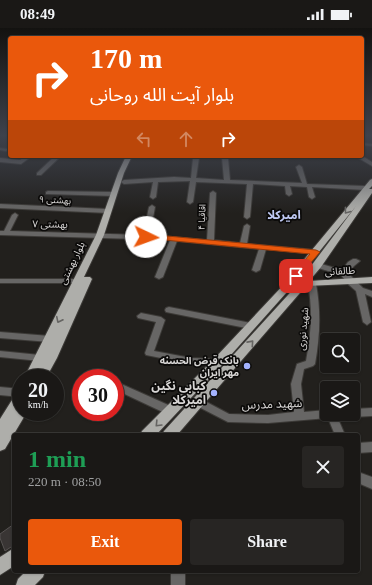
<!DOCTYPE html>
<meta charset="utf-8">
<style>
body{margin:0;font-family:"Times New Roman","Noto Sans Arabic",serif;background:#272523;color:#f1f3f6;height:100vh;display:flex;flex-direction:column;font-size:15px;white-space:nowrap}
*{box-sizing:border-box;margin:0}
p{font-size:13px;color:#9fa0a1}
.icon{flex:none;width:22px;height:22px;fill:none;stroke:currentColor;stroke-width:2;stroke-linecap:round;stroke-linejoin:round}
.map{position:relative;flex:1;overflow:hidden}
.side{position:absolute;left:12px;top:405px;width:348px;height:140px;display:flex;flex-direction:column;background:#1a1816;border-radius:4px;box-shadow:0 1px 3px #0004,0 0 0 1px #383735}
.side>*{flex:none}
.guide{position:absolute;left:8px;top:8px;width:356px;height:122px;border-radius:4px;box-shadow:0 1px 3px #0004,0 0 0 1px #383735;background:#ea580c;color:#fff;overflow:hidden}
.tools{position:absolute;left:320px;top:305px;display:grid;gap:8px}
.tools a{display:grid;place-items:center;width:40px;height:40px;border-radius:4px;background:#1a1816;box-shadow:0 1px 3px #0004,0 0 0 1px #383735;font-size:20px}
.speed{position:absolute;left:12px;top:341px;display:flex;gap:8px;font-size:20px;font-weight:700;text-align:center}
.speed>*{display:grid;place-content:center;width:52px;height:52px;border-radius:50%;background:#1a1816;box-shadow:0 1px 3px #0004,0 0 0 1px #383735;line-height:1}
.speed small{font-size:10px;font-weight:400}
.speed .limit{border:6px solid #d22;background:#fff;color:#111}
.pin{position:absolute;display:grid;place-items:center;width:34px;height:34px;color:#fff;margin:-17px;border-radius:8px;box-shadow:0 2px 6px #0006}
.me{position:absolute;width:44px;margin:-22px;rotate:93deg;stroke-linejoin:round;filter:drop-shadow(0 0 3px #0008)}
.turn{display:flex;align-items:center;gap:14px;height:84px;padding:0 16px;font-size:18px}
.turn .icon{width:52px;height:52px;stroke-width:2.5}
.turn b{display:block;font-size:28px;line-height:34px}
.lanes{display:flex;align-items:center;height:38px;padding:0 16px;background:#0003;justify-content:center;gap:20px;direction:ltr}
.lanes .off{opacity:.35}
.round{display:grid;place-items:center;flex:none;width:42px;height:42px;border-radius:4px;background:#272523}
.overview{display:flex;align-items:center;justify-content:space-between;height:68px;padding:0 16px}
h1{font-size:24px;font-weight:800;line-height:30px;color:#1e9e55}
.primary-button{display:flex;gap:8px;margin-top:auto;padding:8px 16px}
.primary-button a{flex:1;height:46px;border-radius:4px;background:#ea580c;color:#fff;font-size:16px;font-weight:800;line-height:46px;text-align:center}
.primary-button a+a{background:#272523;color:#f1f3f6}
.status{display:flex;justify-content:space-between;align-items:center;height:28px;padding:0 20px;background:#1a1816;direction:ltr}
.status svg{height:11px;fill:currentColor}
.map>svg:first-child{display:block}
.building{fill:#393534;stroke:#575352}
.lines{fill:none;stroke-linecap:round;stroke-linejoin:round}
.minor-casing{stroke:#3c3a37;stroke-width:2}
.major-casing{stroke:#3c3a37;stroke-width:2}
.minor{fill:#676665;fill-rule:evenodd}
.major{fill:#aeaeaa;fill-rule:evenodd}
.oneway{stroke:#656462}
.route{fill:#ea580c;stroke:#983908}
.poi-dot{fill:#a3b2fd;stroke:#0b0a09;stroke-width:1.5}
.labels{text-anchor:middle;dominant-baseline:central;stroke-width:3.5;stroke-linejoin:round;paint-order:stroke}
.far-street-label{font-size:9px;fill:#d9d7d6;stroke:#0b0a09}
.street-label{font-size:10px;fill:#d9d7d6;stroke:#0b0a09}
.poi-label{font-size:10px;font-weight:bold;fill:#d9d7d6;stroke:#0b0a09;text-anchor:end}
.far-district-label{font-size:12px;font-weight:bold;fill:#c0caf4;stroke:#0b0a09}
.near-poi-label{font-size:12px;font-weight:bold;fill:#d9d7d6;stroke:#0b0a09;text-anchor:end}
.near-street-label{font-size:12px;fill:#d9d7d6;stroke:#0b0a09}
</style>
<div class="status"><b>08:49</b><svg viewBox="0 0 49 12"><path d="M0 12V9h3v3zM5 12V6h3v6zM10 12V3h3v9zM15 12V0h3v12zM26 1h20v11H26zM47 4h2v5h-2z"/></svg></div>
<div class="map">
<svg width="372" height="557" viewBox="0 0 372 557">
<rect width="100%" height="100%" fill="#22201d"/>
<!-- building -->
<path class="building" d="M14,496V517L5,523L0,510V506Z"/>
<g class="lines">
<defs>
<g id="minor">
<path d="M362,115L372,116V118L362,117Z"/>
<path d="M0,120L8,121V122L6,123L0,122Z"/>
<path d="M26,128H32L21,136L0,134V130L20,132Z"/>
<path d="M55,128H61L41,147H37V145Z"/>
<path d="M196,128L199,130L196,150L224,152L222,130L225,128L228,130L230,152L302,155L296,139L299,137L302,139L307,156L365,158L368,160L365,162L312,159L315,169L312,171L309,169L307,159L290,158L292,166L289,168L286,166L285,158L253,156L250,189L247,191L244,189L247,156L196,154L193,174L190,176L187,174L190,153L158,154L156,169L153,171L150,169L153,154L124,156L121,154L124,152L174,149L191,150L193,130Z"/>
<path d="M355,128H362L372,134V138Z"/>
<path d="M48,163L114,164L117,166L114,168L46,166V164Z"/>
<path d="M213,163L216,165L214,212L240,215L244,198L247,196L250,198L247,216L316,222L319,224L316,226L266,221L260,242L256,244L252,242L259,221L177,213L163,249L159,251L155,249L170,212L0,207V203H4L12,187L15,185L18,187L10,203L143,207L149,179L152,177L155,179L150,207L207,212L210,165Z"/>
<path d="M0,176L108,181L111,183L108,185L0,180Z"/>
<path d="M353,231H356L360,233L354,238L348,245L363,260L372,263V269L365,266L371,294L367,297L363,294L356,263L348,256L341,247L315,239L314,237L318,235L342,242L348,234Z"/>
<path d="M0,251H78L82,253L78,255H0Z"/>
<path d="M309,254H315L316,256C321,283 320,309 315,336L313,338L304,341L301,356L304,384L327,382V386H336L345,407H335L328,390L268,395L228,394L195,377L194,374L195,371L199,370L229,386L268,387L294,384L291,356L297,336L306,333C311,307 313,282 308,256Z"/>
<path d="M169,279L251,295L255,298L251,301L166,284L165,282L166,280Z"/>
<path d="M141,285L161,289L165,292L154,323L191,330L218,331L221,332L223,334L221,336L218,337L191,336L146,327L145,325L156,294L138,290L137,288Z"/>
<path d="M0,304L50,308L53,309L54,311L53,313L50,314L0,310Z"/>
<path d="M0,323L40,327L43,328L45,330L43,332L40,333L0,329Z"/>
<path d="M119,355L175,380L176,383L175,386L171,387L167,386L116,362V356Z"/>
<path d="M0,359L21,361V369L0,367Z"/>
<path d="M372,380V388L353,389L349,388L348,386H353V381Z"/>
<path d="M372,414V424L358,425V415Z"/>
<path d="M358,444L372,449V461L358,455Z"/>
<rect x="171" y="543" width="14" height="14"/>
</g>
<g id="major">
<path d="M126,128H132L124,145L104,207L84,249H90L92,251L57,330L46,350H24L96,207L118,145Z"/>
<path d="M372,151V158L369,161H372V165L321,239L310,252H304L302,250L356,178L298,250L295,251L297,253L295,255L222,337L156,407H140L142,403L214,331L289,251L292,250L290,248L292,246L370,152Z"/>
<path d="M372,249V255L306,258L177,407H162L164,403L298,256H304L309,253Z"/>
<path d="M21,363V384H27L5,421L0,423V391L17,364Z"/>
<path d="M14,520V538L0,547V529Z"/>
<path d="M26,543H45L43,549L35,557H16L18,551Z"/>
</g>
</defs>
<!-- minor casing -->
<use href="#minor" class="minor-casing"/>
<!-- major casing -->
<use href="#major" class="major-casing"/>
<!-- minor -->
<use href="#minor" class="minor"/>
<!-- major -->
<use href="#major" class="major"/>
</g>
<!-- one-way arrows -->
<defs><path id="oneway-chevron" d="M-2-3.5L2.5 0L-2 3.5" fill="none" stroke-width="1.6" stroke-linecap="round" stroke-linejoin="round"/></defs>
<g class="oneway">
<use href="#oneway-chevron" transform="translate(347 183) rotate(127)"/>
<use href="#oneway-chevron" transform="translate(59 292) rotate(116)"/>
<use href="#oneway-chevron" transform="translate(251 315) rotate(-48)"/>
<use href="#oneway-chevron" transform="translate(158 396) rotate(134)"/>
</g>
<!-- sky -->
<linearGradient id="sky" x2="0" y2="1"><stop stop-color="#131210"/><stop offset="0.58" stop-color="#3e424c"/><stop offset="1" stop-color="#3e424c" stop-opacity="0"/></linearGradient>
<rect width="372" height="185" fill="url(#sky)"/>
<!-- route -->
<path class="route" d="M146,206L316,222L320,224L298,250L296,251L291,248L310,226L143,210V207Z"/>
<!-- markers -->
<g class="poi-dot">
<circle cx="247" cy="338" r="4"/>
<circle cx="214" cy="365" r="4"/>
</g>
<g class="labels">
<!-- far-street labels -->
<g class="far-street-label">
<text transform="translate(55 172) rotate(3)">بهشتی ۹</text>
<text transform="translate(202 189) rotate(-88)">اقاقیا ۴</text>
</g>
<!-- street labels -->
<g class="street-label">
<text transform="translate(50 196) rotate(1)">بهشتی ۷</text>
<text transform="translate(72 235) rotate(-64)">بلوار بهشتی</text>
<text transform="translate(340 243) rotate(-3)">طالقانی</text>
<text transform="translate(303 301) rotate(-85)">شهید نوری</text>
</g>
<!-- poi labels -->
<g class="poi-label">
<text x="239" y="332">بانک قرض الحسنه<tspan x="239" dy="12">مهر ایران</tspan></text>
</g>
<!-- far-district labels -->
<g class="far-district-label">
<text x="284" y="187">امیرکلا</text>
</g>
<!-- near-poi labels -->
<g class="near-poi-label">
<text x="206" y="358">کبابی نگین<tspan x="206" dy="14">امیرکلا</tspan></text>
</g>
<!-- near-street labels -->
<g class="near-street-label">
<text transform="translate(272 376) rotate(-2)">شهید مدرس</text>
</g>
</g>
</svg>
<div class="tools">
<a><svg class="icon" aria-label="search" viewBox="0 0 24 24"><circle cx="10" cy="10" r="6"/><path d="M15 15l6 6"/></svg></a>
<a><svg class="icon" aria-label="layers" viewBox="0 0 24 24"><path d="M12 4l9 5-9 5-9-5zM3 14l9 5 9-5"/></svg></a>
</div>
<div class="speed"><div>20<small>km/h</small></div><div class="limit">30</div></div>
<div class="pin" style="left:296px;top:248px;background:#d93025"><svg class="icon" aria-label="arrive" viewBox="0 0 24 24"><path d="M6 21V4h12l-3 4 3 4H6"/></svg></div>
<svg class="me" style="left:146px;top:209px" viewBox="-20 -20 40 40"><circle r="19" fill="#fff"/><path d="M0-13L10 11 0 6-10 11z" fill="#ea580c"/></svg>
<div class="guide">
<div class="turn"><svg class="icon" aria-label="right" viewBox="0 0 24 24"><path d="M7 20v-9h11M14 6l5 5-5 5"/></svg><div><b>170 m</b>بلوار آیت الله روحانی</div></div>
<div class="lanes"><svg class="icon off" aria-label="left" viewBox="0 0 24 24"><path d="M17 20v-9H6M10 6l-5 5 5 5"/></svg><svg class="icon off" aria-label="ahead" viewBox="0 0 24 24"><path d="M12 20V5M6 11l6-6 6 6"/></svg><svg class="icon" aria-label="right" viewBox="0 0 24 24"><path d="M7 20v-9h11M14 6l5 5-5 5"/></svg></div>
</div>
<section class="side">
<div class="overview"><div><h1>1 min</h1><p>220 m · 08:50</p></div><a class="round"><svg class="icon" aria-label="close" viewBox="0 0 24 24"><path d="M6 6l12 12M18 6L6 18"/></svg></a></div>
<div class="primary-button"><a>Exit</a><a>Share</a></div>
</section>
</div>
